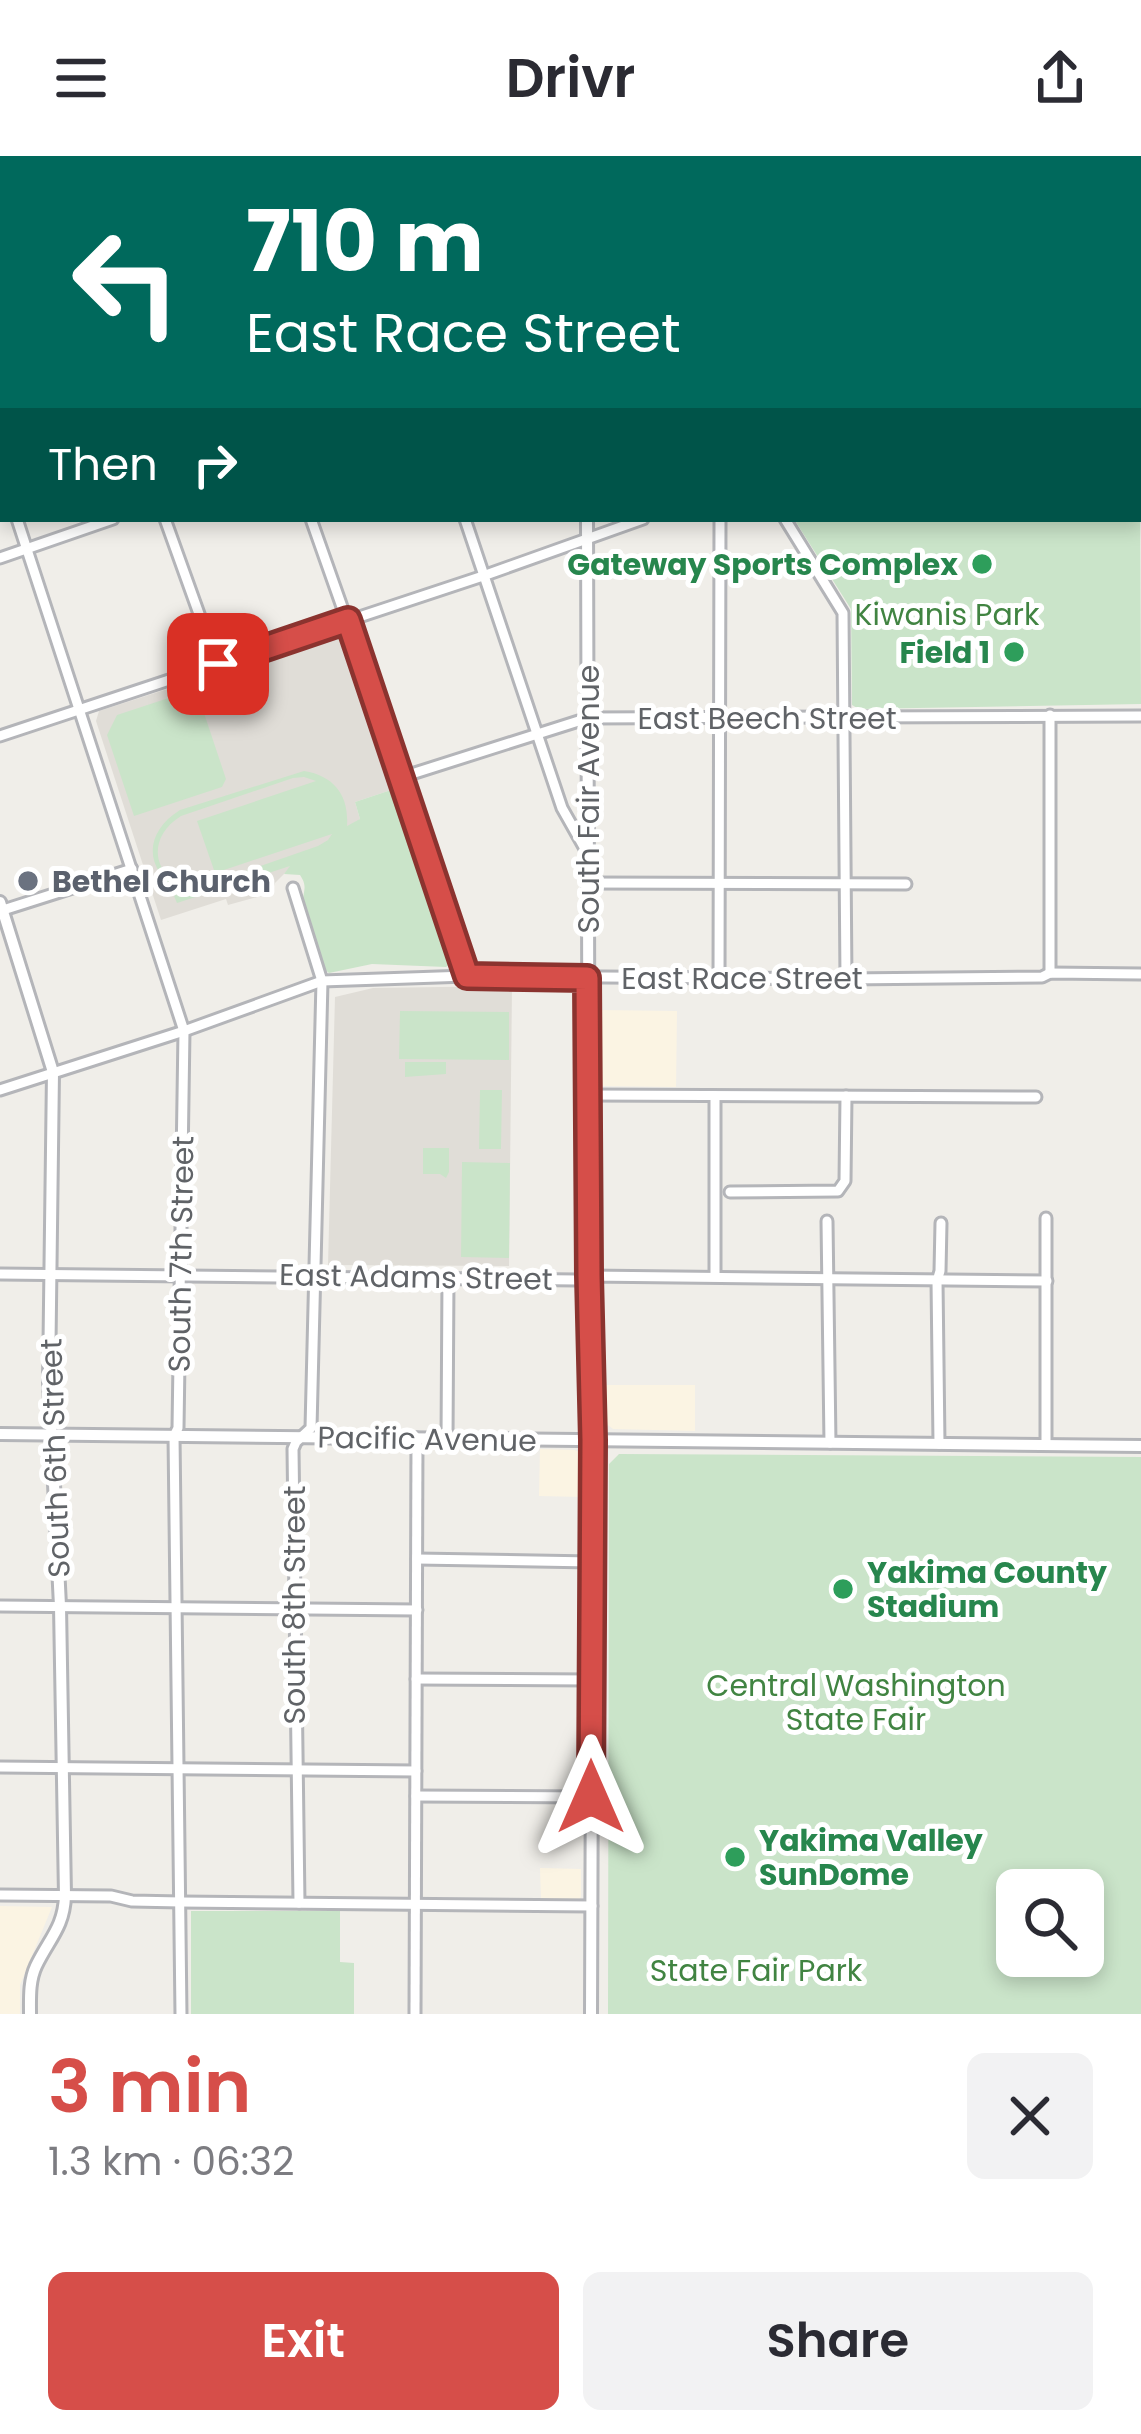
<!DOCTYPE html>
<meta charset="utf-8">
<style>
body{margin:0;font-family:Poppins,sans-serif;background:#f2f2f3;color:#2b2b33;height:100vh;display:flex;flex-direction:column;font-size:45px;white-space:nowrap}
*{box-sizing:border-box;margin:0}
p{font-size:39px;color:#7c7c81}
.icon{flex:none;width:66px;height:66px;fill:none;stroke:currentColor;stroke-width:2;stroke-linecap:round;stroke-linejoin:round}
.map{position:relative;height:1858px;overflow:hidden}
.drawer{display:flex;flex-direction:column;background:#fff;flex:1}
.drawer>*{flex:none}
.hud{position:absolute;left:0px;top:0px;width:1143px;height:366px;box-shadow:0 6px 18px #0003;background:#00695c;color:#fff;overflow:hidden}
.buttons{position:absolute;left:996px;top:1713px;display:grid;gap:24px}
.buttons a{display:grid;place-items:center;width:108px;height:108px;border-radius:18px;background:#fff;box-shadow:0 6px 18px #0003;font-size:60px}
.pin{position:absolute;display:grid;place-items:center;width:102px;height:102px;color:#fff;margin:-51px;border-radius:24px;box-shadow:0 6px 18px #0006}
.me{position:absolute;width:132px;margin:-66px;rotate:0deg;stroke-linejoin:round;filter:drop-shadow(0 0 9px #0008)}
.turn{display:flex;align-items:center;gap:42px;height:252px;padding:0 48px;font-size:54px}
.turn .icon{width:156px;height:156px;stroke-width:2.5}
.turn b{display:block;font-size:84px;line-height:102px}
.then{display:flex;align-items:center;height:114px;padding:0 48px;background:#0003;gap:24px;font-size:45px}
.round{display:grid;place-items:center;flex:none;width:126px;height:126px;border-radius:18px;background:#f2f2f3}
.head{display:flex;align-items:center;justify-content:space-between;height:204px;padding:0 48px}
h1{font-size:72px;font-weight:600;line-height:90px;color:#d64e49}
.primary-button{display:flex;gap:24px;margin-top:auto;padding:24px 48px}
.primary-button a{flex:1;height:138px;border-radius:18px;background:#d64e49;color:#fff;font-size:48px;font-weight:600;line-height:138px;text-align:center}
.primary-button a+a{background:#f2f2f3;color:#2b2b33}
header{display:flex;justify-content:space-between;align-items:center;height:156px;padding:0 48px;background:#fff;font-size:54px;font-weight:600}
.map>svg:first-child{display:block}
.commercial{fill:#fbf4e3}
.education{fill:#e0ddd7}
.green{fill:#cae4c9;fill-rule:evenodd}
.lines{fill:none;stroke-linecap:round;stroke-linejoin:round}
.minor-casing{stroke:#b4b5b9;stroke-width:15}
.tertiary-casing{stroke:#b4b5b9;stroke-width:16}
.motorway-casing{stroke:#de991b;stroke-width:22}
.minor{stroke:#fff;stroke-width:9}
.tertiary{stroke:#fff;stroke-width:10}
.motorway{stroke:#f1d99f;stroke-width:16}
.route-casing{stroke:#8b332f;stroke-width:30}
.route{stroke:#d64e49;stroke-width:21}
.leisure-dot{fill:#2e9e5b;stroke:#fff;stroke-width:4.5}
.worship-dot{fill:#6b7280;stroke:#fff;stroke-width:4.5}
.labels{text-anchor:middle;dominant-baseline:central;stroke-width:10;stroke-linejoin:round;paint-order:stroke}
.leisure-label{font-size:30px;font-weight:bold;fill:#27864d;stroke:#fff;text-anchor:end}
.park-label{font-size:30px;fill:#418442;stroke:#fff}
.street-label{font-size:30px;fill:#606367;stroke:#fff}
.worship-label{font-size:30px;font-weight:bold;fill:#5b616d;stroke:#fff;text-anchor:start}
</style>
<header><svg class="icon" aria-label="menu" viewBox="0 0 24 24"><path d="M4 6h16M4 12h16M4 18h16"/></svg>Drivr<svg class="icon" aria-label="share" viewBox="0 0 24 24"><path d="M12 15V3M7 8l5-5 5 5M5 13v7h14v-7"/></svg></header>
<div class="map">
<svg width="1141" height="1858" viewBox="0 0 1141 1858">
<rect width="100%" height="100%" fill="#f0eee9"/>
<!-- commercial -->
<g class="commercial">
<path d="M598,854L677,855L676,931L603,930L597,922Z"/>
<path d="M601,1229H695V1275L613,1273L604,1266Z"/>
<path d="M540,1293L575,1294L582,1298L583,1341L539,1340Z"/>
<path d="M540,1712L581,1713V1741L578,1744H541Z"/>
<path d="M0,1750L52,1751L20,1829V1858H0Z"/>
</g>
<!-- education -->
<g class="education">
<path d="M335,480L348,484L397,632L355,646L360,663L339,685L293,709L275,727L272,737L228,749L226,743L161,764L96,565L99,555L208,520L210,524L325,486L326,482Z"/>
<path d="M512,830L509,1110L328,1109L335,841L373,832Z"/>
</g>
<!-- green -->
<g class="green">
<path d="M1140,333L1141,548L859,553L852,549L851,453L794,363H1140Z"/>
<path d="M196,533L226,623L222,631L134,660L107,579L117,559Z"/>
<path d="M304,615C335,620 349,640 347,670L360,663L355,646L397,632L455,804L446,811L372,808L329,817L324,813C319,796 304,763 303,747C303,734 308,731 300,719L284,718L290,710L177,747L174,740L181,736C144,714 143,677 180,654ZM304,621L316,625L197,665L215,717L332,678L328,684L318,690L206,729C158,737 139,686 181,660L293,622Z"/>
<path d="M400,855L509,856V904L399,903Z"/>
<path d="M405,906H446V918L405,921Z"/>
<path d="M480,934H502L501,993H479Z"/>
<path d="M423,992H449V1016L446,1022L440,1018H423Z"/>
<path d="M462,1006L510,1007L509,1102L461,1101Z"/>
<path d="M619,1298L1141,1301V1858H608L609,1308ZM1017,1734H1083V1800H1017Z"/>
<path d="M191,1755H340V1806L354,1807V1858H191Z"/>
</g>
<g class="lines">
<defs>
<g id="minor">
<path d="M36,0L37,3"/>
<path d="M113,0V3"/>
<path d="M403,0L404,3"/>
<path d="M0,225L3,224"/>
<path d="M0,313L3,322"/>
<path d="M17,363L184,875L178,1272L174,1280L181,1858"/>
<path d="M165,363L217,508"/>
<path d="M311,363L402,621L467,820"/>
<path d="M465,363L562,652L588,698"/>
<path d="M785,363L843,457L846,823"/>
<path d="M0,402L113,363"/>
<path d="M1050,559V817"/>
<path d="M0,580L483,420L643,363"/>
<path d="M402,621L588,562L1141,560"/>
<path d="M588,727L906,728"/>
<path d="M293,732L322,825L311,1272L296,1286L293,1293L299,1747"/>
<path d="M0,755L132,713"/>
<path d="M719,822L720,363"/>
<path d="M0,934L184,875L322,825L467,820L846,823L1042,821L1050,817L1141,818"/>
<path d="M589,939L1036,941"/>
<path d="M730,1036L838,1035L845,1025L846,940"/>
<path d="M827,1065L830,1287"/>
<path d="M0,1118L577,1124L589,1120L1047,1125"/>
<path d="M715,1120V940"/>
<path d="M447,1283L448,1122"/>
<path d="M939,1288L937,1125L940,1115L941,1067"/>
<path d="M1046,1289V1062"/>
<path d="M417,1403L592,1406"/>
<path d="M0,1450L417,1454"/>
<path d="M416,1523L591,1524"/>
<path d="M0,1611L416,1615"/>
<path d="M416,1640L591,1641"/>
<path d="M0,1739L111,1740L132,1745L181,1746L592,1750"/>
<path d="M415,1858L417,1282"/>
</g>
<g id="tertiary">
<path d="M586,0V3"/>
<path d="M0,48L3,47"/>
<path d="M587,363L589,1120L593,1284L591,1858"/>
<path d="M0,746L53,916L49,1226L60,1450L65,1740C64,1771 49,1783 36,1810C29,1825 30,1842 30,1858"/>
<path d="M0,1278L1141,1290"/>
</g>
<g id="motorway">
<path d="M966,0L968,3"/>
<path d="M1003,0L1005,3"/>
<path d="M1029,0L1030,3"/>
<path d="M1140,242L1141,243"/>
<path d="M1140,283L1141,285"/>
</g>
</defs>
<!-- minor casing -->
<use href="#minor" class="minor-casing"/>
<!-- tertiary casing -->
<use href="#tertiary" class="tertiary-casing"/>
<!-- motorway casing -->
<use href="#motorway" class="motorway-casing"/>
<!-- minor -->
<use href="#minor" class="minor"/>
<!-- tertiary -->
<use href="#tertiary" class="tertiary"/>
<!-- motorway -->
<use href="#motorway" class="motorway"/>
</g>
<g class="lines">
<defs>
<path id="route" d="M218,508L348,464L467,820L587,822L589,1120L593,1284L591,1641"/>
</defs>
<!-- route casing -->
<use href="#route" class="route-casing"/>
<!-- route -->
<use href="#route" class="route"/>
</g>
<!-- markers -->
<g class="leisure-dot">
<circle cx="982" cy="408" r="12"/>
<circle cx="1014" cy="496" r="12"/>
<circle cx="843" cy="1433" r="12"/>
<circle cx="735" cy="1701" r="12"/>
</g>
<circle class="worship-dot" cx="28" cy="725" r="12"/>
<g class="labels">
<!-- leisure labels -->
<g class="leisure-label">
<text x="958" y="408">Gateway Sports Complex</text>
<text x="990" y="496">Field 1</text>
<text x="867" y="1416" text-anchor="start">Yakima County<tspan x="867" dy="34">Stadium</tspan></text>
<text x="759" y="1684" text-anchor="start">Yakima Valley<tspan x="759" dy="34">SunDome</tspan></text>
</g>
<!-- park labels -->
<g class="park-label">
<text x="947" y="458">Kiwanis Park</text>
<text x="856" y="1529">Central Washington<tspan x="856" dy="34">State Fair</tspan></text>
<text x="756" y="1814">State Fair Park</text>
</g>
<!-- street labels -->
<g class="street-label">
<text x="767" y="562">East Beech Street</text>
<text transform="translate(588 643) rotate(-90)">South Fair Avenue</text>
<text x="742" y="822">East Race Street</text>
<text transform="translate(181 1098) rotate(-89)">South 7th Street</text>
<text transform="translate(416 1121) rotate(1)">East Adams Street</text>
<text transform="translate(427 1283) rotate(1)">Pacific Avenue</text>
<text transform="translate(55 1302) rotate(-92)">South 6th Street</text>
<text transform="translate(294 1449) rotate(-90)">South 8th Street</text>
</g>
<!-- worship labels -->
<g class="worship-label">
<text x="52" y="725">Bethel Church</text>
</g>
</g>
</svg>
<div class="buttons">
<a><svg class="icon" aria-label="search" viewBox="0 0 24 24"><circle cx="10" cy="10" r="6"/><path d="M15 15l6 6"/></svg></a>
</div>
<div class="pin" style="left:218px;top:508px;background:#d93025"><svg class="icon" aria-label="arrive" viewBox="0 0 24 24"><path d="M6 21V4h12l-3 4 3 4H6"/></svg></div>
<svg class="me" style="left:591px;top:1641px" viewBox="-20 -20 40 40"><path d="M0-17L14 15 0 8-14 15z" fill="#d64e49" stroke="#fff" stroke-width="4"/></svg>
<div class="hud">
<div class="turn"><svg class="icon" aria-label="left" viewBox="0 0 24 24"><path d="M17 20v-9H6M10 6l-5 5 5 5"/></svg><div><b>710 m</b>East Race Street</div></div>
<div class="then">Then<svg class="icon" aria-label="right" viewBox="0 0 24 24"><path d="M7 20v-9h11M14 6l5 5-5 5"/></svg></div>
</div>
</div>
<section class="drawer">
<div class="head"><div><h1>3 min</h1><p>1.3 km · 06:32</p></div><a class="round"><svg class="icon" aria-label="close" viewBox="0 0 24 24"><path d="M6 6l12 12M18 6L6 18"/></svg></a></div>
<div class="primary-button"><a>Exit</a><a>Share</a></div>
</section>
